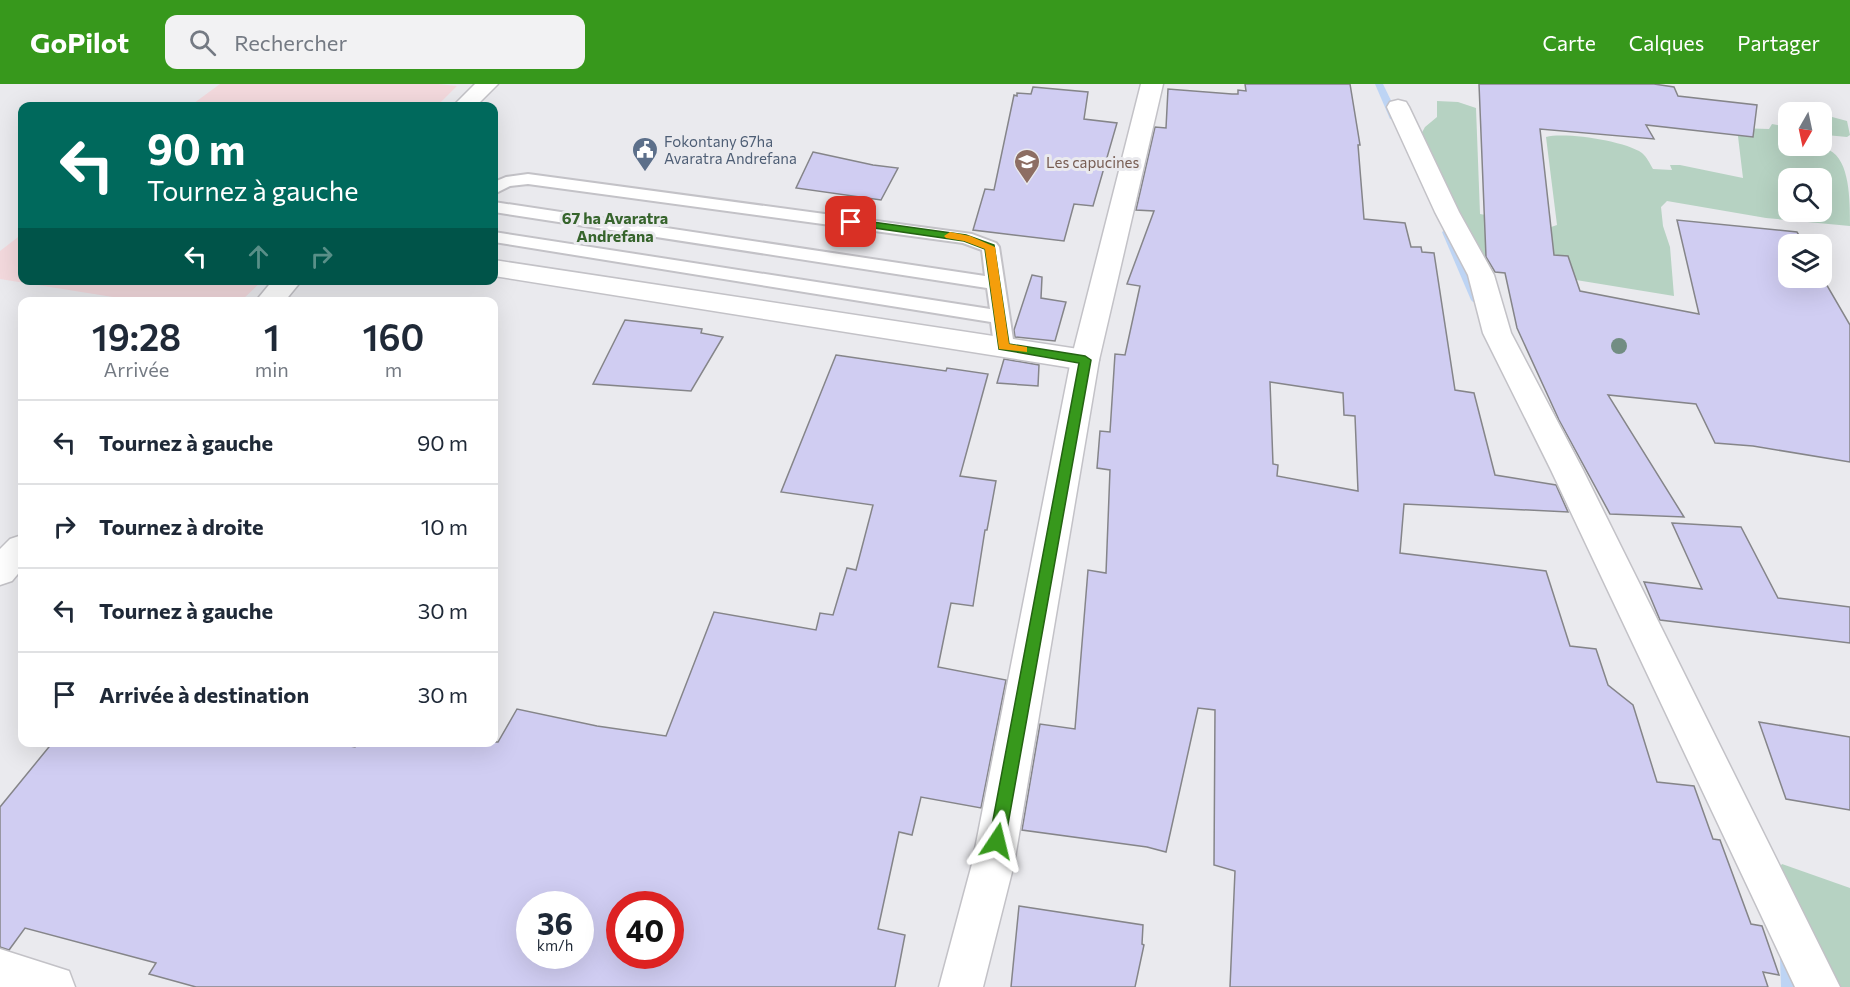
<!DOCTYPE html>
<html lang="fr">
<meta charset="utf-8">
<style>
body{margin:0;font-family:Commissioner,sans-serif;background:#f2f2f3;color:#1f2937;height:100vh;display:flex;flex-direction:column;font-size:22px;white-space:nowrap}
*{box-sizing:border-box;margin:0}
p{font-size:20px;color:#747a83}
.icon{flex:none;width:33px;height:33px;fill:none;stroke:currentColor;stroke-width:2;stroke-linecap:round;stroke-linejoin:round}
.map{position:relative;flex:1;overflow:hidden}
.details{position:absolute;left:18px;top:213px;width:480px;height:450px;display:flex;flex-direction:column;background:#fff;border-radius:12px;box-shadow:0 6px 24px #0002}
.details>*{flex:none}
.banner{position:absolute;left:18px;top:18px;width:480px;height:183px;border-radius:12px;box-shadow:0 6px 24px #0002;background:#00695c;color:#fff;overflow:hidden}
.needle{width:39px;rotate:189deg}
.controls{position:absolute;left:1778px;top:18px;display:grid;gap:12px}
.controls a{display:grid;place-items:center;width:54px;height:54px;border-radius:12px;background:#fff;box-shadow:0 6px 24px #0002;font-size:30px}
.speed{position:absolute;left:516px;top:807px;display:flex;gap:12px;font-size:30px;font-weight:700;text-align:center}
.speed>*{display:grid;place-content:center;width:78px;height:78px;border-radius:50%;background:#fff;box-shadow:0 6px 24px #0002;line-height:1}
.speed small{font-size:15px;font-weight:400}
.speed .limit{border:9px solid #d22;background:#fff;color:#111}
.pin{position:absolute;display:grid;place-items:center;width:51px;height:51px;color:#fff;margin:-26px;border-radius:12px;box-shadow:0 3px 9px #0006}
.me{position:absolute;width:66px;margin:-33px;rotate:10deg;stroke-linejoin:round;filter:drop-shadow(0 0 4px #0008)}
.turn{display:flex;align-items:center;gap:21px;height:126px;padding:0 30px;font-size:27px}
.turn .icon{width:78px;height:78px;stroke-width:2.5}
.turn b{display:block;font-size:42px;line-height:51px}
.lanes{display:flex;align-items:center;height:57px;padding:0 30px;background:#0003;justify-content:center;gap:30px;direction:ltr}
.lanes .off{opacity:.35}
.eta{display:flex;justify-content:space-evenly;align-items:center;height:102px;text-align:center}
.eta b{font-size:36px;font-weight:600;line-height:42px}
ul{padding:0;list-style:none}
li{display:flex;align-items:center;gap:18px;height:84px;padding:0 30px;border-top:2px solid #e0e1e3}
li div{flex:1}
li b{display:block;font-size:22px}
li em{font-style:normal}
header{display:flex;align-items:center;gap:36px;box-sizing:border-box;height:84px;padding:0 30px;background:#37981c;color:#fff}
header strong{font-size:28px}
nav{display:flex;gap:33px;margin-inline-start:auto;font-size:21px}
.search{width:420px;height:54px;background:#f2f2f3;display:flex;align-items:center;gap:15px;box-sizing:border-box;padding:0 21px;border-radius:12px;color:#747a83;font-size:22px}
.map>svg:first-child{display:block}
.education{fill:#f3d9dd}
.green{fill:#b6d2c2;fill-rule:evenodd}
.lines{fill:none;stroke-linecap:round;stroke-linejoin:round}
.stream{fill:#bdd4f4;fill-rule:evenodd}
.building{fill:#d0cdf2;stroke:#858589;stroke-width:1.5;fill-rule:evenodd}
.service-casing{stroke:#c3c2c7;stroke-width:4}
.minor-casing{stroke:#c3c2c7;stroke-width:3}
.tertiary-casing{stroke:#c3c2c7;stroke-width:3}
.service{fill:#fff;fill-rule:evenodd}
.minor{fill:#fff;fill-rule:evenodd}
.tertiary{fill:#fff;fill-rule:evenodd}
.tree{fill:#728d83}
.route{fill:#37981c;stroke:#246312;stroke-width:1.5}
.slow{fill:#f59e0b}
.labels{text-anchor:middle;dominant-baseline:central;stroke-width:6;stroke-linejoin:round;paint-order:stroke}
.far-service-label{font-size:15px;fill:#4e5e75;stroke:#eaeaee;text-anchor:start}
.far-education-label{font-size:15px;fill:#785e54;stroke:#eaeaee;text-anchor:start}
.far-neighbourhood-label{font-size:16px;font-weight:bold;fill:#36642c;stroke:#eaeaee}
</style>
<header>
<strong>GoPilot</strong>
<div class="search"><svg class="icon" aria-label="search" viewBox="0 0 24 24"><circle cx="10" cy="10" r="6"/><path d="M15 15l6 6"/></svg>Rechercher</div>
<nav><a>Carte</a><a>Calques</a><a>Partager</a></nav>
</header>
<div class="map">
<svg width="1850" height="903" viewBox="0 0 1850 903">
<rect width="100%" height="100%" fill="#eaeaee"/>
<!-- education -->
<g class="education">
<path d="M220,0H438L457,2L437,22H190Z"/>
<path d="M22,150V196L262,197L241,217L144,218L0,195V167Z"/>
</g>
<!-- green -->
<g class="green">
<path d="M1437,17L1458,18L1476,24L1480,130L1551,143L1557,141L1546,53C1566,48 1625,57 1642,69C1647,73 1650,80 1653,85L1672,86L1670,81H1680L1743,94L1737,44L1769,45L1772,40L1788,43V62H1821V30L1847,37L1850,51L1847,53L1826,51L1829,66C1850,76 1850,116 1850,142L1766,134L1667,117L1661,123L1663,142L1670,163L1674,212L1502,184L1483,175L1419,54L1425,43L1437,33ZM1788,94H1821V128H1788Z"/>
<path d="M1782,780L1850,804V903H1833L1777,787Z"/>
</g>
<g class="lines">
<!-- stream -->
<g class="stream">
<path d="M1375,0H1383L1400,35L1398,37L1390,35Z"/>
<path d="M1447,145L1452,148L1483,216L1481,218H1473L1471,216L1442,148Z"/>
<path d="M1789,866L1795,869L1798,875L1799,903H1781L1780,875L1783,869Z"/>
</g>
</g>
<!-- building -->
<g class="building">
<path d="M1245,0H1350L1360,61H1358L1364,135L1405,139L1411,163H1421L1422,168L1434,169L1455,306L1474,309L1495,391L1556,401L1568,428L1404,420L1400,469L1546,487L1570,562L1596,565L1608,601L1633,621L1657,698L1694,702L1713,755L1720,756L1751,840L1762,842L1779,891L1763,888L1768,903H1230L1235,787L1214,781L1215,626L1198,624L1166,768L1147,763L1022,746L1040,640L1075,645L1088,486L1106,489L1110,386L1097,384L1100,347L1110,348L1115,270L1125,271L1140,202L1127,200L1154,127L1136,126L1155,43L1166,44L1168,5L1232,10H1238V6L1246,7ZM1270,298L1343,309L1344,331L1355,332L1358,407L1277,392L1278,381L1273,380Z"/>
<path d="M1479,0H1654L1674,3L1678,12L1757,21L1753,53L1646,41L1654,55L1540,45L1554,171L1568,172L1580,207L1699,230L1677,136L1797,148L1804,160H1788V194H1821V191L1850,241V378L1753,362L1715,359L1696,320L1608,311L1684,433L1610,430L1559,336L1517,244L1505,189L1495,188L1486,173Z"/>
<path d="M1033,3L1088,8L1084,35L1117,39L1093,122L1074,120L1064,157L973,146L985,105L994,106L1014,11L1017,12V9L1031,10Z"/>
<path d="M813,68L873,81L898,84L881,116L796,104Z"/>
<path d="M1032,191L1042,193L1041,214L1066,218L1055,257L1015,253L1014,246Z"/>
<path d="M625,236L702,245L701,249L723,253L691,307L593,300Z"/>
<path d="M836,271L946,287L947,284L988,290L960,392L996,397L987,446H985L973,522L951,519L938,583L1006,596L981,724L921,713L912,751L899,748L878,845L905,851L895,903H196L149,890L156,879L25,844L9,866L0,863V723L53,658H328L355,663L357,658H498L517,625L597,642L666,652L714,528L816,546L820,529L833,531L847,484L856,486L873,421L781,408ZM530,820H580V872H530ZM620,820H670V872H620Z"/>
<path d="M1004,275L1039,281L1038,302L997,299Z"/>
<path d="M1672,439L1741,443L1778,514L1850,523V559L1660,536L1644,498L1702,505Z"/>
<path d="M1759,638L1850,653V726L1786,715Z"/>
<path d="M1019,822L1143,841L1142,860L1144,861L1135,903H1011Z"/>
</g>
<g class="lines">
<defs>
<path id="service" d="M528,90L972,150L996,159L999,163L1014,262L1011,266L1004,268L997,266L994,262L991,238L494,158V148L990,225L987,204L494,128V118L985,192L982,166L963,159L528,100L510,102L494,110V98L506,93Z"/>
<g id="minor">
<path d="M475,0H498L476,22H453Z"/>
<path d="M1398,16L1406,18L1409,23L1459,128L1494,191L1511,249L1583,386L1840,903H1795L1551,386L1483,249L1468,191L1435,128L1387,23L1390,18Z"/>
<path d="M494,176L1085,266L1095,269L1099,276L1095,283L1085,286L494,192Z"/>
<path d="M273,196H302L284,218H255Z"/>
<path d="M22,451V485L12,497L0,501V465L10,455Z"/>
</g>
<g id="tertiary">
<path d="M1141,0H1163L1099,276L1014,780L983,903H939L972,780L1071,276Z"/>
<path d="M0,865L69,887L75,903H0Z"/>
</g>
</defs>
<!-- service casing -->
<use href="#service" class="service-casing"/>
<!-- minor casing -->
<use href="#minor" class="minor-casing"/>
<!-- tertiary casing -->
<use href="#tertiary" class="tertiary-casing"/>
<!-- service -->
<use href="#service" class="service"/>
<!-- minor -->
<use href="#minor" class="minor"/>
<!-- tertiary -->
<use href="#tertiary" class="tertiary"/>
</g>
<!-- trees -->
<circle class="tree" cx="1619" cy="262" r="8"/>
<!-- route -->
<path class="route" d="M851,135L966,151L994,161L1009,260L1085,272L1091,276L1005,757L1003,763L997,765L991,763L989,757L1079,279L999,265L985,165L964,157L847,140V136Z"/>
<!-- slow -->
<path class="slow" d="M950,148L970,152L995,163L1009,260L1027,263V268L999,265L985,165L964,157L946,154L944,152Z"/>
<!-- icons -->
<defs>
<symbol id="civic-pin" viewBox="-11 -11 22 30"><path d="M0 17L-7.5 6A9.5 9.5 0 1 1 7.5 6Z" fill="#5c6f8a" stroke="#eaeaee"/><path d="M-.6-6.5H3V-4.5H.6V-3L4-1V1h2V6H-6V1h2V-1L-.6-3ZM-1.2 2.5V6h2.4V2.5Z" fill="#fff"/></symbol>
<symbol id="school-pin" viewBox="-11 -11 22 30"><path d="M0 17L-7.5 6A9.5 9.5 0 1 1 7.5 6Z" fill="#8d6e63" stroke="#eaeaee"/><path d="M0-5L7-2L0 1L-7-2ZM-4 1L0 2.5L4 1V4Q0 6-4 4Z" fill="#fff"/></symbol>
</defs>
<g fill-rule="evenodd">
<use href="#civic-pin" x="630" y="51" width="30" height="40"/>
<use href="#school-pin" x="1012" y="63" width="30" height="40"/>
</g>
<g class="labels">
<!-- far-service labels -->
<g class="far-service-label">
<text x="664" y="57">Fokontany 67ha<tspan x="664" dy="17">Avaratra Andrefana</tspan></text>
</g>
<!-- far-education labels -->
<g class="far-education-label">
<text x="1046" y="78">Les capucines</text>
</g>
<!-- far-neighbourhood labels -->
<g class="far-neighbourhood-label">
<text x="615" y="133">67 ha Avaratra<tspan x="615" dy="18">Andrefana</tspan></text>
</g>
</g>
</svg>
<div class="controls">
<a><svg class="needle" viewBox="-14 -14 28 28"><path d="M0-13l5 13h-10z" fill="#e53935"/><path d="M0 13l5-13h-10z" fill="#747a83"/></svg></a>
<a><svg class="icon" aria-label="search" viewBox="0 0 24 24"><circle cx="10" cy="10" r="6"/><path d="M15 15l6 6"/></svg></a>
<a><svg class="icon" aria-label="layers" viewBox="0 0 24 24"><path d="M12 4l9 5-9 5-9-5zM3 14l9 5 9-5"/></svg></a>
</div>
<div class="speed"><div>36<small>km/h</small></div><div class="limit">40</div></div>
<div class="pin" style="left:851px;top:138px;background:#d93025"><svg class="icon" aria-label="arrive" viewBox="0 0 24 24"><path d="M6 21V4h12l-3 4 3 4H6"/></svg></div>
<svg class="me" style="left:997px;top:757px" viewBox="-20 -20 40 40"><path d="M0-17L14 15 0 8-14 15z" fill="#37981c" stroke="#fff" stroke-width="4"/></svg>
<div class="banner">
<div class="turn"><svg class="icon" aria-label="left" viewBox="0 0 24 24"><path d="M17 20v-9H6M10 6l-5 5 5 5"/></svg><div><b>90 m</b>Tournez à gauche</div></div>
<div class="lanes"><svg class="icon" aria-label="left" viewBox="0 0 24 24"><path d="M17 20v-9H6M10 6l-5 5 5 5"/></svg><svg class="icon off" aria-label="ahead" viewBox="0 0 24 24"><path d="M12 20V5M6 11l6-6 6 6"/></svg><svg class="icon off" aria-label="right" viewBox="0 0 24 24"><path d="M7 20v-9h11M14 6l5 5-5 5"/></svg></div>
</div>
<section class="details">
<div class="eta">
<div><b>19:28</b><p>Arrivée</p></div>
<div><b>1</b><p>min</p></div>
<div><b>160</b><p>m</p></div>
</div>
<ul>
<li><svg class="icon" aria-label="left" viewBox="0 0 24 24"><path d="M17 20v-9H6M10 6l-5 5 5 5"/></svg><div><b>Tournez à gauche</b></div><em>90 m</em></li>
<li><svg class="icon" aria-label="right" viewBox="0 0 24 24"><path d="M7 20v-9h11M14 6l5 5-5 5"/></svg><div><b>Tournez à droite</b></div><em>10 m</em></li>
<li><svg class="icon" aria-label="left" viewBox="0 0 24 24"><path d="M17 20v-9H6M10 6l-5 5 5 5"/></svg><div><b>Tournez à gauche</b></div><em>30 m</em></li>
<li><svg class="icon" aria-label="arrive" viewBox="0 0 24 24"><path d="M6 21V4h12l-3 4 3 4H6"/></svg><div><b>Arrivée à destination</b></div><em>30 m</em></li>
</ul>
</section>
</div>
